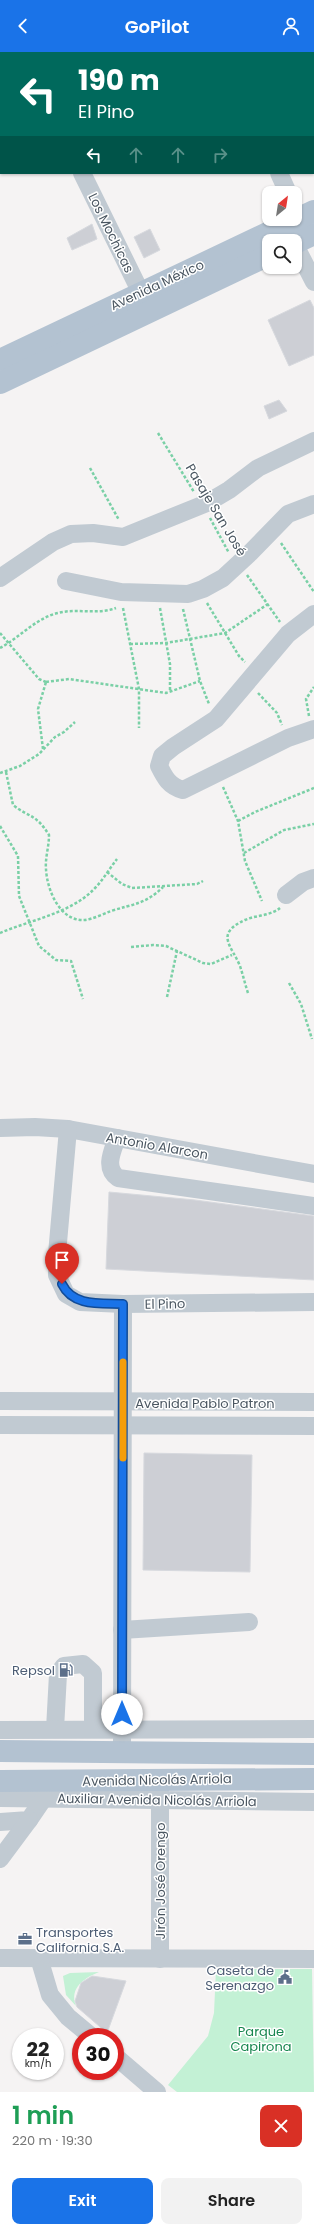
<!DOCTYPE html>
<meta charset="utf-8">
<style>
body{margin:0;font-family:Poppins,sans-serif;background:#f2f2f2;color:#222;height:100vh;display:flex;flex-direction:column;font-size:15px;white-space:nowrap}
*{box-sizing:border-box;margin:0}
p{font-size:13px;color:#767676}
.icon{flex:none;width:22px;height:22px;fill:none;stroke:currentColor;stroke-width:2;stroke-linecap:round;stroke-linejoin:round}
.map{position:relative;height:2040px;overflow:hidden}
.sheet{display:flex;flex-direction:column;background:#fff;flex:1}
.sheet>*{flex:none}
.guide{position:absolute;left:0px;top:0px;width:314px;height:122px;box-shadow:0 1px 3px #0004;background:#00695c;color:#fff;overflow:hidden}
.needle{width:26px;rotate:30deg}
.buttons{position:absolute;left:262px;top:134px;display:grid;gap:8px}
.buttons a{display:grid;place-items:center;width:40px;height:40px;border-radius:8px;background:#fff;box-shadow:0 1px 3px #0004;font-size:20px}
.speed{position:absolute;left:12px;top:1976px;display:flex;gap:8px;font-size:20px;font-weight:700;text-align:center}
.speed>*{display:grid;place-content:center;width:52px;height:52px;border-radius:50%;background:#fff;box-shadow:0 1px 3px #0004;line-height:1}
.speed small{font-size:10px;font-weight:400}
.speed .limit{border:6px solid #d22;background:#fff;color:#111}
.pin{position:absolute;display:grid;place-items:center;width:34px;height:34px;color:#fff;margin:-41px -17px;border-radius:50% 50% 50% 0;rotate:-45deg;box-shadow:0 0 4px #0007}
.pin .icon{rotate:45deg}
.me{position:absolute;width:44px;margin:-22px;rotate:0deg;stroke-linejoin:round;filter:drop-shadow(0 0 3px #0008)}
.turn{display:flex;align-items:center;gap:14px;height:84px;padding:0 12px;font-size:18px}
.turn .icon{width:52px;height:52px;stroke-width:2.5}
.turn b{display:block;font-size:28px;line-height:34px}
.lanes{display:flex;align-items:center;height:38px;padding:0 12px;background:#0003;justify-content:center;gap:20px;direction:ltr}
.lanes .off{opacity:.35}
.round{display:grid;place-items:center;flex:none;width:42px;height:42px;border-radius:8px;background:#f2f2f2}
.head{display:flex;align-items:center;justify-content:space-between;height:68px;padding:0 12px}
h1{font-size:24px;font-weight:600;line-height:30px;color:#1e9e55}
.button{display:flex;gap:8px;margin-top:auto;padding:8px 12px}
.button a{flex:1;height:46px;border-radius:8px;background:#1a73e8;color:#fff;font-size:16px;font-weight:600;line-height:46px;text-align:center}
.button a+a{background:#f2f2f2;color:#222}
header{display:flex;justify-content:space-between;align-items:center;height:52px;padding:0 12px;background:#1a73e8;color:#fff;font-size:18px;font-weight:600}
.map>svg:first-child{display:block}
.green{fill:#c3f1d5}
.building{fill:#cdcfd5;stroke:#d7d9de}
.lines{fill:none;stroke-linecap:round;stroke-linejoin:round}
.path{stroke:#7ad0a6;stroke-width:2.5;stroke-dasharray:3 2;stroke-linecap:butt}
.minor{stroke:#c1cad2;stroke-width:18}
.major{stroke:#b3c2d1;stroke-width:22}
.route-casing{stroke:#114b97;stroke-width:10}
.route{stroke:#1a73e8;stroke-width:7}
.slow{stroke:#f59e0b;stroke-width:7}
.labels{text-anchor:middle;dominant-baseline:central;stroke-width:3;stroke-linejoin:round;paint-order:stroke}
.street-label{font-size:13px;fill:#4a5661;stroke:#fff}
.service-label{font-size:13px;fill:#4e5e75;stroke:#fff;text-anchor:end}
.park-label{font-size:13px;fill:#17864f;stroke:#fff}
</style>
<header><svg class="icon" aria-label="back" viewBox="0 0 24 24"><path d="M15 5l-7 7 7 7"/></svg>GoPilot<svg class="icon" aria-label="person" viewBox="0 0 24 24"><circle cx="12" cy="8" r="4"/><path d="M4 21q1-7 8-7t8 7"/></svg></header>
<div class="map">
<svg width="314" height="2040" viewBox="0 0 314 2040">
<rect width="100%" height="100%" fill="#f5f3f3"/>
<!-- green -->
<g class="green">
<path d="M216,1917H312L314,2040H177L168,2033L208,1984L214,1961Z"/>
<path d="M99,1920C84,1926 69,1936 76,1954L66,1943L63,1924L70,1921Z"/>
</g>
<!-- building -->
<g class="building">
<path d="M92,172L97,187L72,198L67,186Z"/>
<path d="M150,177L160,198L144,206L134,185Z"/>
<path d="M310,248L314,256V303L289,314L268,268Z"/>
<path d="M279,348L287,359L269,367L264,354Z"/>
<path d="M109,1140L195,1148L314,1164V1228L106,1217Z"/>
<path d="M144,1401L252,1403L250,1520L143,1518Z"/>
<path d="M92,1924L126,1929L107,1981L77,1955L75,1949L81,1931Z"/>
</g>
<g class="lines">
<!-- path -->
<g class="path">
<path d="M313,31H314"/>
<path d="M313,71H314"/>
<path d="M158,381L194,440"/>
<path d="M90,416L119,468"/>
<path d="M210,466L229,501"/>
<path d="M281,491L314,540"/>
<path d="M247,523L280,570"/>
<path d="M207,551L239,604L245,610"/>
<path d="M123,556L139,637V676"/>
<path d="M160,556L170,612V640"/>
<path d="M183,557L200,629L209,652"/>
<path d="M0,581L39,627L46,630"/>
<path d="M130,592L166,591L225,581L268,552"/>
<path d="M0,596C19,586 36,566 58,561C77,556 97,563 116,556"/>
<path d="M46,630L69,627L166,641L200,629"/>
<path d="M258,641L277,661L282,673"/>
<path d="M309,664L306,647L314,635"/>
<path d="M43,697L38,657L46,630"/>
<path d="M6,720L13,753C30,766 36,762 49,783C49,795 45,806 46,817C47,838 60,870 85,868C93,867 103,862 111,859C133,852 146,852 163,835"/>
<path d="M0,721L20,714L39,702L55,685L64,680L75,670"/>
<path d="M223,735L238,769L245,809L262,849"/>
<path d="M238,769L255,760L314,736"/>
<path d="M0,774L18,804L19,844L39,894L56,908L71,909L83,947"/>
<path d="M244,801L284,778L314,772"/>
<path d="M107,820L122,832L132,836L197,832L203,829"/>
<path d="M0,881C28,869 70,861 92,839C102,830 109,817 117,807"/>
<path d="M131,895L153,893L166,894L203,911L211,912L232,903"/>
<path d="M289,931L301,952L312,987"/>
<path d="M248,941C245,932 243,923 240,914C232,894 214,882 245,868C256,863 270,864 280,856"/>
<path d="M167,945L177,899"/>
</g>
<!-- minor -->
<g class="minor">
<path d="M225,0V1"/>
<path d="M7,1L9,0"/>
<path d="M82,121L141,241"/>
<path d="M279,121L288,141"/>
<path d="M295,193L314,230"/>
<path d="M0,526L53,490L71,482L93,481L123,485L207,451L229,438L258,416L314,389"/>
<path d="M66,529L121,540L188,542L203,537L223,526L250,501L288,462L314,452"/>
<path d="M314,562L288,582L216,667L173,695L162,704L159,714C165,726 169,734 183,738L288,686L314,677"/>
<path d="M286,843L303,830L314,826"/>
<path d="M0,1076L35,1075L68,1077L314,1122"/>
<path d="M68,1077L57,1202V1223L66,1242L80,1250L123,1252L314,1250"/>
<path d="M117,1086C112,1100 104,1116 118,1126L314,1154"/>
<path d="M0,1349L314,1350"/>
<path d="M0,1373L314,1374"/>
<path d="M122,1578L249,1570"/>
<path d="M55,1677L58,1622L64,1614L83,1612L93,1621V1677"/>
<path d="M0,1678L314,1677"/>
<path d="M122,1700L123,1252"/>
<path d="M160,1737V1907"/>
<path d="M0,1746L314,1750"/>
<path d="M0,1770L29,1768L44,1746"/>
<path d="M0,1807L29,1768"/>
<path d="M0,1906L314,1907"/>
<path d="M39,1906L50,1943L68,1965L92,1985"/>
<path d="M115,2004L157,2040"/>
</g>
<!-- major -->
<g class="major">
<path d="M295,191L314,182"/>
<path d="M0,308L314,159"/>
<path d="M0,331L269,203"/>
<path d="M0,1699L314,1702"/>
<path d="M0,1729L314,1727"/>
</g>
</g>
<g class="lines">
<defs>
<path id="route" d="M62,1232C73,1255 101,1251 123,1252L122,1662"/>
</defs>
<!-- route casing -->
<use href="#route" class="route-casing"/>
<!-- route -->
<use href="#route" class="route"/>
<!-- slow -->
<path class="slow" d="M123,1406V1310"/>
</g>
<!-- icons -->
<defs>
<symbol id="fuel-bare" viewBox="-9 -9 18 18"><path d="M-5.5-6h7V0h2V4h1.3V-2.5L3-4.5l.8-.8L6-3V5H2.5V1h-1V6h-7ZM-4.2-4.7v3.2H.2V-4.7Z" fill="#5c6f8a" stroke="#fff" stroke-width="2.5" paint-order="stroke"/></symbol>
<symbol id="office-bare" viewBox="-9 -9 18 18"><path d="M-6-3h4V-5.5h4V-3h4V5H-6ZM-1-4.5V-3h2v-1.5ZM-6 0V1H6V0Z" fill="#5c6f8a" stroke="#fff" stroke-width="2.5" paint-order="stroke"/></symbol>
<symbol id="civic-bare" viewBox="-9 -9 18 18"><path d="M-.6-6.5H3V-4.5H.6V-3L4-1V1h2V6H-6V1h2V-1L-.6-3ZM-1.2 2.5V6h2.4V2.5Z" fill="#5c6f8a" stroke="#fff" stroke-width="2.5" paint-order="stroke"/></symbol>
</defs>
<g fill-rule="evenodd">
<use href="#fuel-bare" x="56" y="1608" width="20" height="20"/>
<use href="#office-bare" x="15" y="1877" width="20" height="20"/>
<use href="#civic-bare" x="275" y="1915" width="20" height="20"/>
</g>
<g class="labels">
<!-- street labels -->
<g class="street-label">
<text transform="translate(111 181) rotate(64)">Los Mochicas</text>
<text transform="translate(157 233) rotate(-25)">Avenida México</text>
<text transform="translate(216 458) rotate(59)">Pasaje San José</text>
<text transform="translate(157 1094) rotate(10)">Antonio Alarcon</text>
<text transform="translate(165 1252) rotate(-1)">El Pino</text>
<text x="205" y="1351">Avenida Pablo Patron</text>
<text transform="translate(157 1728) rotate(-1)">Avenida Nicolás Arriola</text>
<text transform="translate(157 1748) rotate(1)">Auxiliar Avenida Nicolás Arriola</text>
<text transform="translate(160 1829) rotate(-90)">Jirón José Orengo</text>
</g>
<!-- service labels -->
<g class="service-label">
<text x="55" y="1618">Repsol</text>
<text x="36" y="1880" text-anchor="start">Transportes<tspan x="36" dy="15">California S.A.</tspan></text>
<text x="274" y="1918">Caseta de<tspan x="274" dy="15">Serenazgo</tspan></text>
</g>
<!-- park labels -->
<g class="park-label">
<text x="261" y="1979">Parque<tspan x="261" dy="15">Capirona</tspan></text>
</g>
</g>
</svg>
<div class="buttons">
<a><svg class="needle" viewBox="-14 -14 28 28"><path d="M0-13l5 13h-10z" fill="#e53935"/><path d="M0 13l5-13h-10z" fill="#767676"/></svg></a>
<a><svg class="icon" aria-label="search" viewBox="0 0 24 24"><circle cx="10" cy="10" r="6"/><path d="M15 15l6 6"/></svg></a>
</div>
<div class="speed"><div>22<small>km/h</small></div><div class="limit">30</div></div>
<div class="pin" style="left:62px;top:1232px;background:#d93025"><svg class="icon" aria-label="arrive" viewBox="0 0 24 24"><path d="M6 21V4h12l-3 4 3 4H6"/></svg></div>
<svg class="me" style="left:122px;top:1662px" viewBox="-20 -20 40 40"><circle r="19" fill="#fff"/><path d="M0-13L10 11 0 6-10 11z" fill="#1a73e8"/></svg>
<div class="guide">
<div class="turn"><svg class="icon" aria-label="left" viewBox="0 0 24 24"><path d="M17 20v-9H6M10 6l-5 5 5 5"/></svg><div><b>190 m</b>El Pino</div></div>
<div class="lanes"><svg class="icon" aria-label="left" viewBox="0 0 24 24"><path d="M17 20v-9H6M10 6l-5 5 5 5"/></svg><svg class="icon off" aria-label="ahead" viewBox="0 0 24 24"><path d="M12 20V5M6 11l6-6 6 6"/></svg><svg class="icon off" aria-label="ahead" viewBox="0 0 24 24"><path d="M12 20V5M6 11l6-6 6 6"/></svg><svg class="icon off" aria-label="right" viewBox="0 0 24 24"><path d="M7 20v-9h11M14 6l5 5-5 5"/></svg></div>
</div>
</div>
<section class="sheet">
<div class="head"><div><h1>1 min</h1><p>220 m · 19:30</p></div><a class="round" style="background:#d93025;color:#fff"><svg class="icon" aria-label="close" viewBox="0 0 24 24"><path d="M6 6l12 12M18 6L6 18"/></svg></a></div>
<div class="button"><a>Exit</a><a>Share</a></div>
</section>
